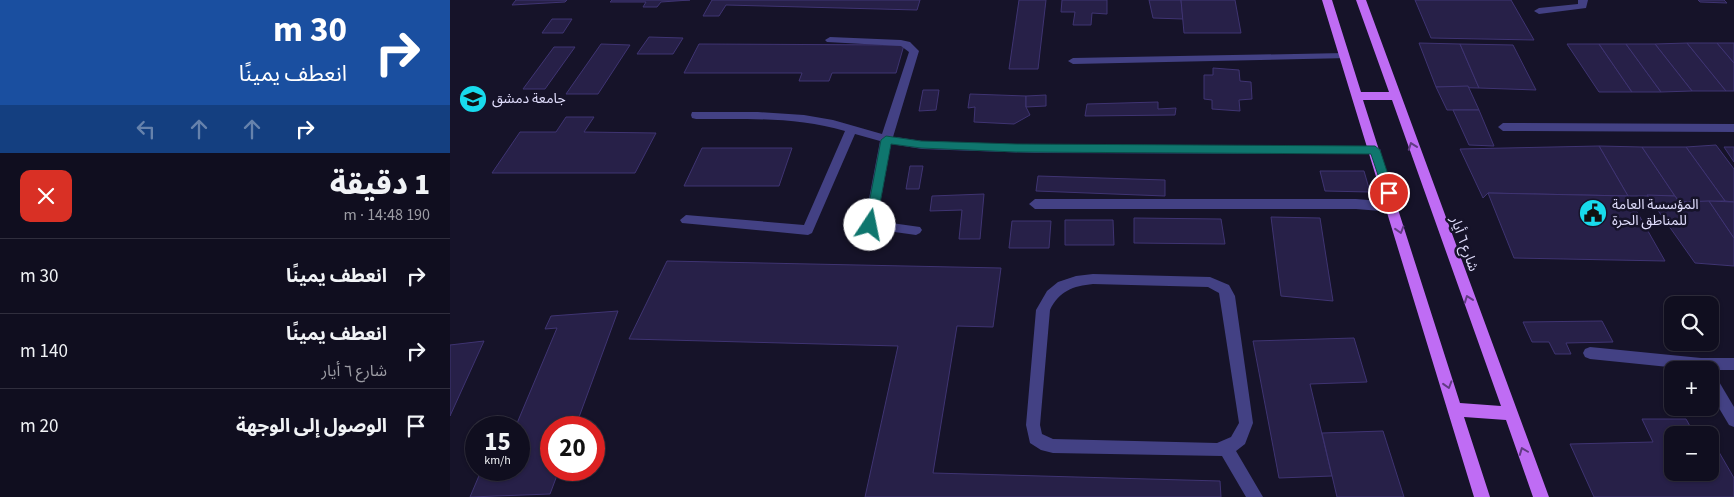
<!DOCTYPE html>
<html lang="ar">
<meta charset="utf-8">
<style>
body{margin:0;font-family:"Source Sans 3","Noto Sans Arabic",sans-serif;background:#1e1c2c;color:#f1f3f6;direction:rtl;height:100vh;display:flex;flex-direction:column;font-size:19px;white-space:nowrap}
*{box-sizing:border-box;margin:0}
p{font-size:16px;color:#9c9ca4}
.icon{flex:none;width:28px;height:28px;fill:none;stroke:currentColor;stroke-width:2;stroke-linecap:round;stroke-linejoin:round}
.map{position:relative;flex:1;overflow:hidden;direction:ltr}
.side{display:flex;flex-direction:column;background:#100e1f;width:450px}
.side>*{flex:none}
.top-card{background:#1a4fa0;color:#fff;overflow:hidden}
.buttons{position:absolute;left:1214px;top:296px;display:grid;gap:10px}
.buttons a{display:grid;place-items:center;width:55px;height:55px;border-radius:10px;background:#100e1f;box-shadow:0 1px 4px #0004,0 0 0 1px #302e3d;font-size:25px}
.speed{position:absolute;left:15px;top:416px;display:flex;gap:10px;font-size:25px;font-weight:700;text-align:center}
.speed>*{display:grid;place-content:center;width:65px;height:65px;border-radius:50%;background:#100e1f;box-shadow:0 1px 4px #0004,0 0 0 1px #302e3d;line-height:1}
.speed small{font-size:12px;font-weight:400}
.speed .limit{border:8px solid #d22;background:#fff;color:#111}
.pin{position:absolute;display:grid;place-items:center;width:42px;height:42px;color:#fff;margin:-21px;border:2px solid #fff;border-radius:50%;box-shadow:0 1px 5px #0007}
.me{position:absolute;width:55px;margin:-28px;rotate:11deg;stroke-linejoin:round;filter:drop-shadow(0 0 4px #0008)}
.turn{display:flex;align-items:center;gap:18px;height:105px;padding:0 20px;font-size:22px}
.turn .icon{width:65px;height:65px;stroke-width:2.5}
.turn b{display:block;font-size:35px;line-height:42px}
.lanes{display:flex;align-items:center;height:48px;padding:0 20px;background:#0003;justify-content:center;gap:25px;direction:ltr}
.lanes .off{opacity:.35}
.round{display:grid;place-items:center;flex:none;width:52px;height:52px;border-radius:10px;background:#1e1c2c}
.headline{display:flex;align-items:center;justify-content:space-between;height:85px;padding:0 20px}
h1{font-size:30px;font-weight:800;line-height:38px}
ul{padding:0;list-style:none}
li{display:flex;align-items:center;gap:15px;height:75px;padding:0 20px;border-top:1px solid #302e3d}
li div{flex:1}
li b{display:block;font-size:19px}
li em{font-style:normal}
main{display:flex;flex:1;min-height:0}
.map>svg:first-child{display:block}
.building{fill:#272048;stroke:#3f3472}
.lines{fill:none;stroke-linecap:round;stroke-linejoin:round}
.minor{fill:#434184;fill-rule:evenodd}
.major{fill:#bf6cf4;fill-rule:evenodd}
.oneway{stroke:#623b84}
.route{fill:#0f766e;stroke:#0a4d48}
.labels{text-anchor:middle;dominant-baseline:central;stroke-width:5;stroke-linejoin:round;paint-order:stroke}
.poi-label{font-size:14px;fill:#e0ddfc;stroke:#161329;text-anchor:start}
.street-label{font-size:14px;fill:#e0ddfc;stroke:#161329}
</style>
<main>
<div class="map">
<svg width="1284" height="497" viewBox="0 0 1284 497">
<rect width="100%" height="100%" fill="#161329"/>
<!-- building -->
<g class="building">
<path d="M66,0H117L115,2L62,5Z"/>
<path d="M162,0H240L211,2L207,7H193L196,2H160Z"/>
<path d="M262,0H470L467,10L276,5L269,16H253Z"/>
<path d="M569,0H596L588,69H559Z"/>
<path d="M612,0H657V14L642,13L641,25H623L625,12H611Z"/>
<path d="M699,0H731L733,19L703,18Z"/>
<path d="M731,0H785L791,33H734Z"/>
<path d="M965,0H1061L1084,40L981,38Z"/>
<path d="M1248,0H1274L1277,3L1250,2Z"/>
<path d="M102,19H122L113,33H92Z"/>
<path d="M199,37L233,38L223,54H187Z"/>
<path d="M969,43L1010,44L1029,88L986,87Z"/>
<path d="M1237,43L1276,91H1242L1205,44Z"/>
<path d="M1237,43H1267L1284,63V91H1276Z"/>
<path d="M1267,43H1284V63Z"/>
<path d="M151,44L180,45L148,94H116Z"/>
<path d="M249,44L454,45L446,73H382L379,81H349L352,73H234Z"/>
<path d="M1010,44L1063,45L1086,90L1029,88Z"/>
<path d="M1117,44H1149L1182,92H1149Z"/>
<path d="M1149,44H1176L1211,92H1182Z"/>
<path d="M1176,44H1205L1242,91L1211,92Z"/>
<path d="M104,47H125L95,89H73Z"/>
<path d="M763,68L789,70L790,81L801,82L802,99L789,100L790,111L762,109V100L754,99V75H763Z"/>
<path d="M1018,86L1029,110H997L986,87Z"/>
<path d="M473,90H489L486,110L469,111Z"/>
<path d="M520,94L576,96V107L580,115L564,124L524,122L525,107L518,108Z"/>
<path d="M596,95V106L576,107V96Z"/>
<path d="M708,102V109L726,108L725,115L635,116L637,104Z"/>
<path d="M1003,110H1029L1044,146L1019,145Z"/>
<path d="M116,117H144L134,132L206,133L185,173H42L70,132H106Z"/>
<path d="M1266,145L1284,169V202L1275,201L1236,147Z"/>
<path d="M1149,146L1192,147L1225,196H1178Z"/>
<path d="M1149,146L1178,196L1038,193L1033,198L1010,149Z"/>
<path d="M1192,147H1236L1275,201L1229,202Z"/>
<path d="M1274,147H1284V162Z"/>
<path d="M252,148H342L329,186H234Z"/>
<path d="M460,166H473L469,189H456Z"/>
<path d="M870,171H914L920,192L875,191Z"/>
<path d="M588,176L715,180V196L586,191Z"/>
<path d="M1038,193L1178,196L1215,261L1064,258Z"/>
<path d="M534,194L530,239H509L512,210L480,211L482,196Z"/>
<path d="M1197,195L1225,196L1229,202L1259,201L1284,238V266L1245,263Z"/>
<path d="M1259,201L1284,202V238Z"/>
<path d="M821,217L870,218L883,301L831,296Z"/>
<path d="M684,218L771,219L775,244L684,243Z"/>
<path d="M615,220H663L664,245H615Z"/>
<path d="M562,221H601L599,248H559Z"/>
<path d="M217,261L551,268L543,327L507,326L483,473L770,481L771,497H415L448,346L179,339Z"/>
<path d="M168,311L125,428H101V470H109L100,494L20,497L31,471L69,470V428H65L107,328L95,329L101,316Z"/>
<path d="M1152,321L1163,342L1116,343L1121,354H1105L1099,342H1082L1073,322Z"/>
<path d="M904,338L917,382L860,384L882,476L829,478L803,341Z"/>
<path d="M34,341L0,416V345Z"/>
<path d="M1192,419H1236L1245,435H1222V472H1260V440H1262L1284,478V497H1144L1120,444L1203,442Z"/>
<path d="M933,431L954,497H887L872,433Z"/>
</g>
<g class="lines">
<!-- minor -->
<g class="minor">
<path d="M1128,0H1138L1136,8L1089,14L1084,11L1089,8L1128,4Z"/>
<path d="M380,37L451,40L460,42L469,51L443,137H446L472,141L585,145L925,146L931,150L925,154L585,153L472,149L441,144L427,221L470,227L472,230L470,233L466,235L416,228L414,225L430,141L405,134L362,233L358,235L232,223L230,220L236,215L354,225L395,131C347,117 296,119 246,119L242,118L241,115L242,112H308L354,115L383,120L432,134L459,52L451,46L377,42L375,40Z"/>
<path d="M895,53L899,54V58L623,64L618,61L623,58Z"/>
<path d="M1053,123L1284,124V132L1053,131L1048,127Z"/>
<path d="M585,199H906L943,202L949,207L943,212L906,209H585L579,204Z"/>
<path d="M643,274L760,277L779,285L785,296L803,423L795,444L786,451L813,497H796L772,456L603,453L591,450L580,443L576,425L586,310L597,291L608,282L626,276ZM643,284L758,287L769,293L789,423L781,437L767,443L603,439L592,434L590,425L600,310C609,291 623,286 643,284Z"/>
<path d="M1140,347L1251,358H1284V370H1248L1140,359L1135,357L1133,353L1135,349Z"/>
<path d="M1260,374L1265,375L1284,407V427L1279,425L1260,393Z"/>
</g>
<!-- major -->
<path class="major" d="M872,0H882L911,92H939L906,0H916L1099,497H1083L1056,420L1014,417L1040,497H1024ZM913,100H942L1051,406L1010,403Z"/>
</g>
<!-- one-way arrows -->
<defs><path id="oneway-chevron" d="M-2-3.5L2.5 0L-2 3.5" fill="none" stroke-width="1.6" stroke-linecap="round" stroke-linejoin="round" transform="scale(1.25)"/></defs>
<g class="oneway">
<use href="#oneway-chevron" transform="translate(962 146) rotate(-110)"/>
<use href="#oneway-chevron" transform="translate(950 230) rotate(73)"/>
<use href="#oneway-chevron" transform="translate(1018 299) rotate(-110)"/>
<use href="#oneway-chevron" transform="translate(998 385) rotate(73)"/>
<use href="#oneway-chevron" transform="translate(1073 451) rotate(-111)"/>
</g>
<!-- route -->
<path class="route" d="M436,136L471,141L566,144L925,146L930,150L944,193L942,196H935L921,154L566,152L471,148L441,144L426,225L420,229L415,225L431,140Z"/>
<!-- icons -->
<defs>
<symbol id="university-disc" viewBox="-11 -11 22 22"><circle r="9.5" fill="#18dbed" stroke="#161329"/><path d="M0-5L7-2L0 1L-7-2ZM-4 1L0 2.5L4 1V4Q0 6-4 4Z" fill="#111"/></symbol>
<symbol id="civic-disc" viewBox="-11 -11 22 22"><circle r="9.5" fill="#18dbed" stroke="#161329"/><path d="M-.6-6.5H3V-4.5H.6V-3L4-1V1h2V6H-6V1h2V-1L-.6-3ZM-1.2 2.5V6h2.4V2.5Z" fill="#111"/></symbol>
</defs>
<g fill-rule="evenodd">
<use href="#university-disc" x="7" y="83" width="32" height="32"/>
<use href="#civic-disc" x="1127" y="197" width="32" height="32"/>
</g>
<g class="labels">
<!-- poi labels -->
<g class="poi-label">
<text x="42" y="99">جامعة دمشق</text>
<text x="1162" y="205">المؤسسة العامة<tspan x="1162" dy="16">للمناطق الحرة</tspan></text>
</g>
<!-- street labels -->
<g class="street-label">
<text transform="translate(1014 244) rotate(70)">شارع ٦ أيار</text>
</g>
</g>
</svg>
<div class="buttons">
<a><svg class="icon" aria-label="search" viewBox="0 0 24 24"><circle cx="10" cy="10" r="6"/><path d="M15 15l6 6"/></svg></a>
<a>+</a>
<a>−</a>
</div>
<div class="speed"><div>15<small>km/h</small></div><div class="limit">20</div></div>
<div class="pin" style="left:939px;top:193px;background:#d93025"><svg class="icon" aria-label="arrive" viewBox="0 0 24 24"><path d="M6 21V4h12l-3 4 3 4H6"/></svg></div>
<svg class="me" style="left:420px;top:225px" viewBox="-20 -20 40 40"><circle r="19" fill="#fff"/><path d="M0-13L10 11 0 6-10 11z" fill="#0f766e"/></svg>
</div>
<section class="side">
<div class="top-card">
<div class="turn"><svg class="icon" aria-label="right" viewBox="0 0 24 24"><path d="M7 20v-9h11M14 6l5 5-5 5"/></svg><div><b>30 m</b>انعطف يمينًا</div></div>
<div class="lanes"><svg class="icon off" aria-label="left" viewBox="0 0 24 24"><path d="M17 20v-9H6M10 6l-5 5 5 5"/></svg><svg class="icon off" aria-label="ahead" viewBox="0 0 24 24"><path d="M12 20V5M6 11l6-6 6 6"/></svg><svg class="icon off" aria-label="ahead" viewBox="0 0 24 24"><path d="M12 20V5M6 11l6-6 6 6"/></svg><svg class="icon" aria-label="right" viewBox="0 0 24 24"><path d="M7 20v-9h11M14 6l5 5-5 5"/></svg></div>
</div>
<div class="headline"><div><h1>1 دقيقة</h1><p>190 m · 14:48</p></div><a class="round" style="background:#d93025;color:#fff"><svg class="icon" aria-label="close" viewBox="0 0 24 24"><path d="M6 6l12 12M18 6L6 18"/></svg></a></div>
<ul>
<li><svg class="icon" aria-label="right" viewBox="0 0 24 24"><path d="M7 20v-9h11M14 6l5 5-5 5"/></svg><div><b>انعطف يمينًا</b></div><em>30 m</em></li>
<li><svg class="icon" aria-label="right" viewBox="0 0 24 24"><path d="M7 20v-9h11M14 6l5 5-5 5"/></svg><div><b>انعطف يمينًا</b><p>شارع ٦ أيار</p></div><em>140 m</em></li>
<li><svg class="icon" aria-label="arrive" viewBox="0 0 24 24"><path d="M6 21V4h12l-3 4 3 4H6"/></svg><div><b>الوصول إلى الوجهة</b></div><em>20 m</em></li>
</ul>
</section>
</main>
